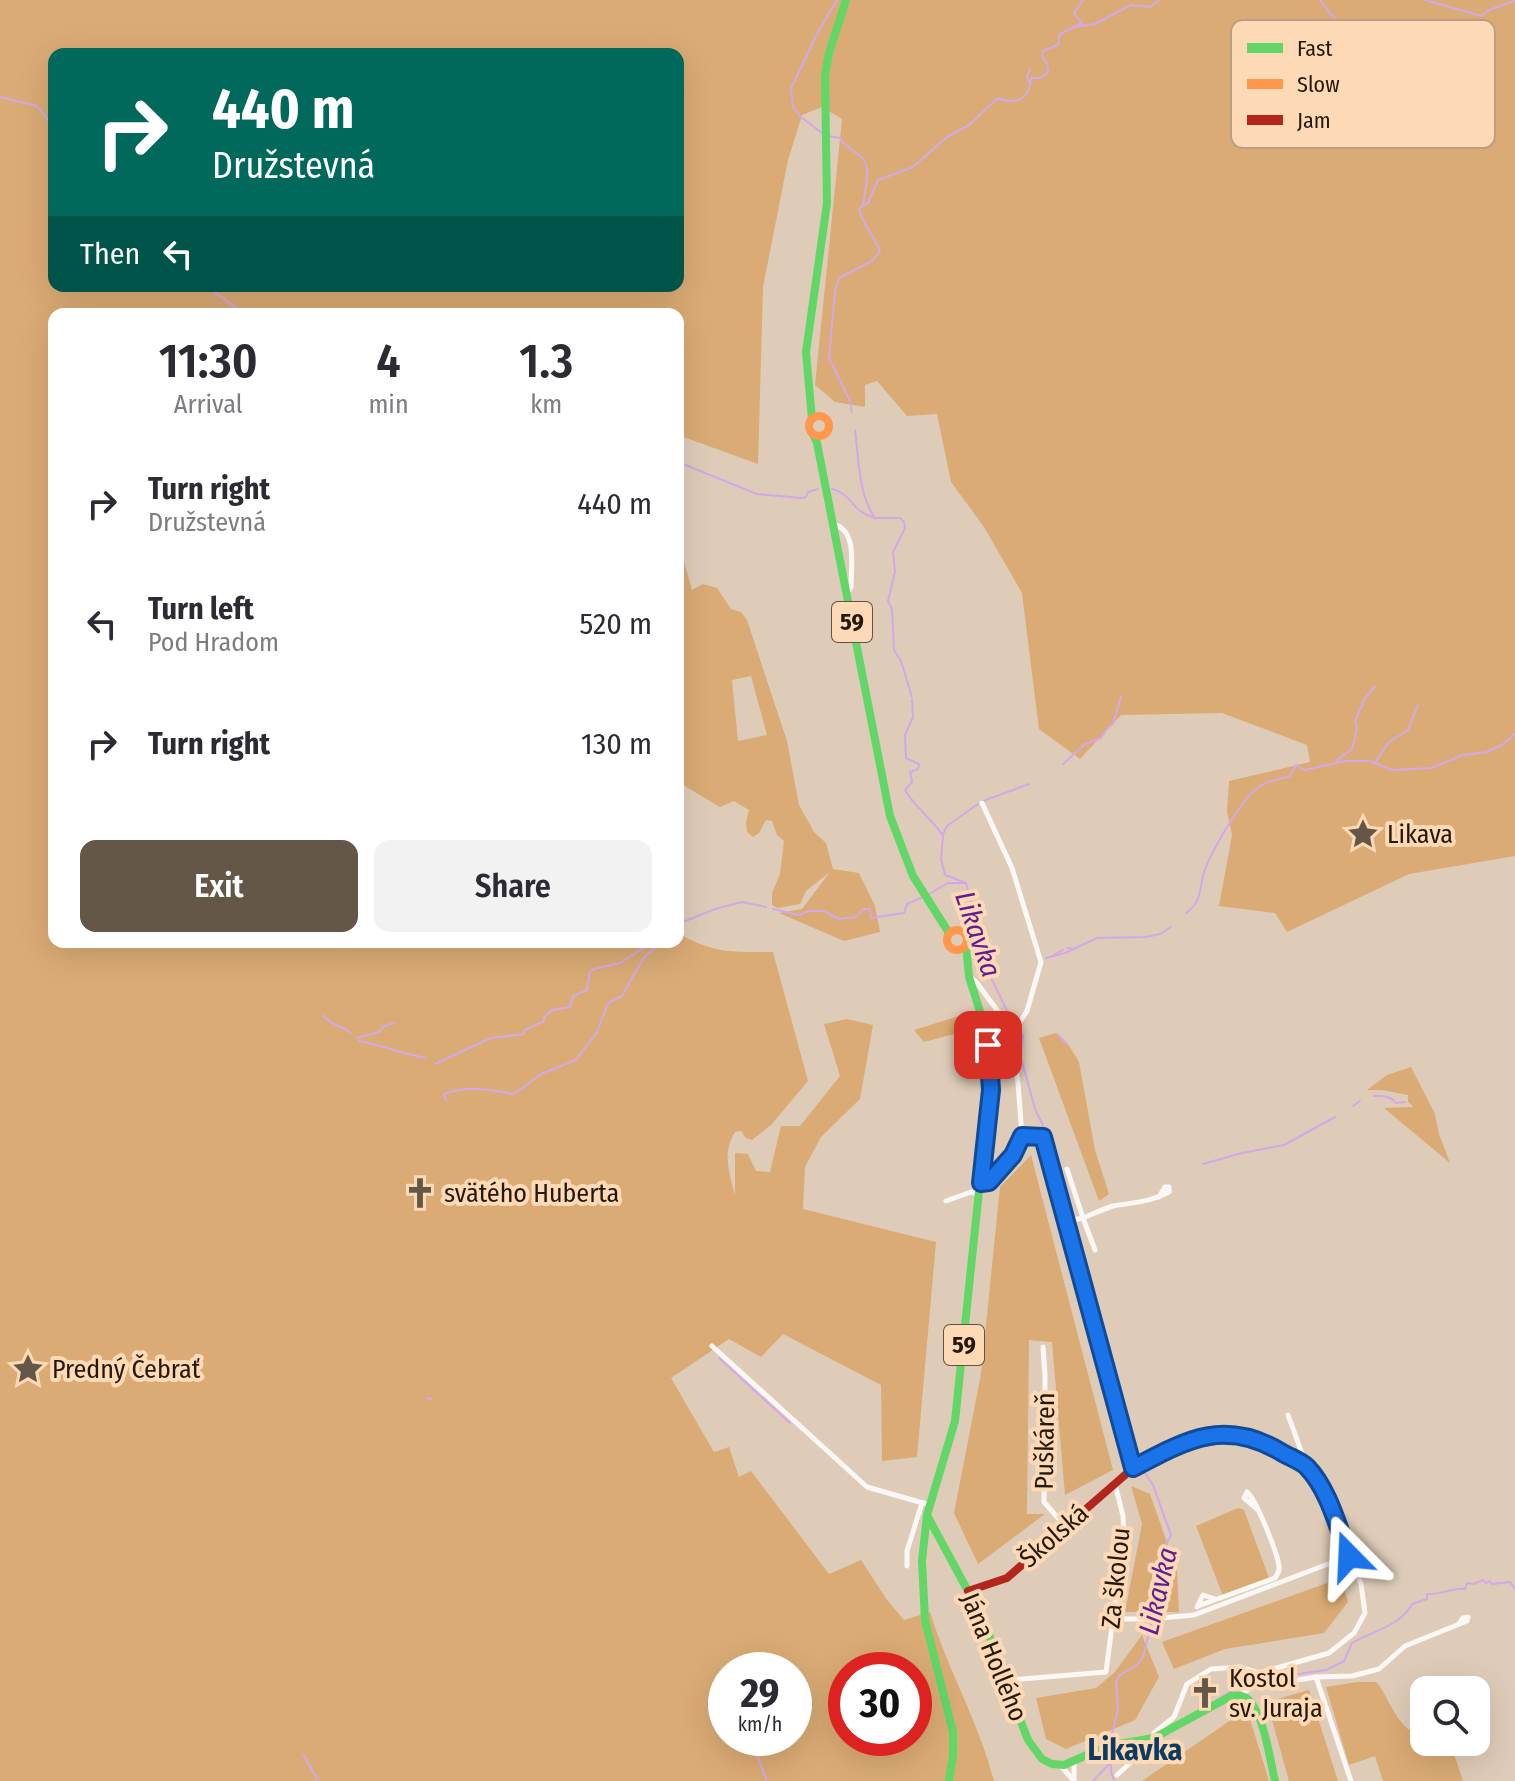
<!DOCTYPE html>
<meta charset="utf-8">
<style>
body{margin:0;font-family:"Fira Sans Condensed",sans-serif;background:#f2f2f3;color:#2b2b33;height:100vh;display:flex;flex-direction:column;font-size:30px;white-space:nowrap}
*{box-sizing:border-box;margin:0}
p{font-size:26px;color:#7c7c81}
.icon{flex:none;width:44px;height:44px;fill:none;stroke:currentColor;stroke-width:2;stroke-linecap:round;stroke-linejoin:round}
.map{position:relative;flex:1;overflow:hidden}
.details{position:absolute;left:48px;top:308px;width:636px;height:640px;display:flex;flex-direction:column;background:#fff;border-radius:16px;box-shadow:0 8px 32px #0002}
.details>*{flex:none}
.hud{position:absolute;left:48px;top:48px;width:636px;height:244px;border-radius:16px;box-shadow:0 8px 32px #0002;background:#00695c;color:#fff;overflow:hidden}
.buttons{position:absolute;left:1410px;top:1676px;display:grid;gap:16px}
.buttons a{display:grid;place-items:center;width:80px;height:80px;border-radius:16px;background:#fff;box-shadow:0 8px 32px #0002;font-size:40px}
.speed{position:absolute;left:708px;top:1652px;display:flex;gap:16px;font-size:40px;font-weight:700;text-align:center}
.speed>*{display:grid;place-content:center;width:104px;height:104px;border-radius:50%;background:#fff;box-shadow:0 8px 32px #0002;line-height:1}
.speed small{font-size:20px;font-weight:400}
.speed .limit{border:12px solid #d22;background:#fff;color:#111}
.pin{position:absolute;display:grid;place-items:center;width:68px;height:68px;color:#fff;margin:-34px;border-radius:16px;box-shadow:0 4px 12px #0006}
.me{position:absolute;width:88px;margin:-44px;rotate:339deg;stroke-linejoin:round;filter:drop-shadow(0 0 6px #0008)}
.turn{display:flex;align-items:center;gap:28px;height:168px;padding:0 32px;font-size:36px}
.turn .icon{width:104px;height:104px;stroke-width:2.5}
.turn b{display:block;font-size:56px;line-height:68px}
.then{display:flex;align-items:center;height:76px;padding:0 32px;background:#0003;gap:16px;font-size:30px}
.eta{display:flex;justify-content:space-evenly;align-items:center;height:136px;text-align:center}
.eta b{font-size:48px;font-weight:600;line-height:56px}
.primary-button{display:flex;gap:16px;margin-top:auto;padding:16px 32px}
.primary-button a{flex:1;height:92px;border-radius:16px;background:#655747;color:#fff;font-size:32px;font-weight:600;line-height:92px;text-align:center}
.primary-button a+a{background:#f2f2f3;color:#2b2b33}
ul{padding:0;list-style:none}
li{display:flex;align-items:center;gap:24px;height:120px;padding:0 32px}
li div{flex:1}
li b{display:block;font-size:30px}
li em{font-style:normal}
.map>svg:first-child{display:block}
.green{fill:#daab74;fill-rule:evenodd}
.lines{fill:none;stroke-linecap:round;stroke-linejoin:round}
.stream{stroke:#d3a8e9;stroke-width:2}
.street{stroke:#faf7f4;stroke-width:5}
.fast{stroke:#63d668;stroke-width:8}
.slow{stroke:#ff974d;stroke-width:8}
.jam{stroke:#b3261e;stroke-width:8}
.route-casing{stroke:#114b97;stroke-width:20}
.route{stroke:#1a73e8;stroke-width:14}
.labels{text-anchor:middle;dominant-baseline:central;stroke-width:8;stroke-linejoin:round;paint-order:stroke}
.shield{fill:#fdd9b5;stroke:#65523d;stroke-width:2}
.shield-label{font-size:24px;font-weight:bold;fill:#24180a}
.poi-label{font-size:26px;fill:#24180a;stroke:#fdd9b5;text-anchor:start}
.street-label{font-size:26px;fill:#24180a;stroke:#fdd9b5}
.water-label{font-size:28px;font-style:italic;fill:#651c93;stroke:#fdd9b5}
.quarter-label{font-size:30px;font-weight:bold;fill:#0d3b5f;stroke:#fdd9b5}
.key{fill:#fdd9b5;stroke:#bc9f82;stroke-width:2}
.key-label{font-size:22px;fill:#24180a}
</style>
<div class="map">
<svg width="1515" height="1781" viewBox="0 0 1515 1781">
<rect width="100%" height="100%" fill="#dfccb8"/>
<!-- green -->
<g class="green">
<path d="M0,0H1515V856L1409,874L1287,932L1275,913L1219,906L1232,835L1227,812L1229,781L1310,762L1307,745L1222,713L1121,715L1080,759L1039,729L1022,593L984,527L951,482L937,414L907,416L877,381L865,385V407L835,402L815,385L842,119L822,107L802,115L788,160L763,287L758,464L678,435V314H54V942H678V933C714,954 733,952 773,952L808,1081L771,1125L752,1140L746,1138L741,1131L735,1132C722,1153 729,1172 735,1195V1153L748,1154L756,1171L770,1172L781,1126H800L840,1076L824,1024L847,1019L873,1025L860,1099L821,1137L805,1167L803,1209L936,1242L917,1457L882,1461L881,1385L783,1334L761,1357L729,1339L671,1378L714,1452L729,1447L739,1477L751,1471L829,1574L861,1560L887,1600L904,1620L930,1612C948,1670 979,1723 994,1781H0ZM54,54H678V286H54ZM726,1670H794V1738H726ZM846,1670H914V1738H846Z"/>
<path d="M678,559L684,562L692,590L703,584L717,588L731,609L741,612L747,620L787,741L799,805L814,832L826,843L833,869L859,873L875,906L880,932L844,941L779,913L802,909L830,872L806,891L800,904L778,908L772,905V893L780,874L784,841L777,835L772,821L766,820L759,833L753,837L747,832L746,822L749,810L734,801L720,807L678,782ZM751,676L767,735L738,741L732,680Z"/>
<path d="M972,1012L977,1028L924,1042L914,1030Z"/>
<path d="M1056,1033L1068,1044L1079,1062L1095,1150L1109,1194L1099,1201L1039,1038Z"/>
<path d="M1411,1067L1435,1114L1439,1134L1450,1163L1384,1108L1414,1107L1408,1102V1095L1382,1090H1367L1387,1075Z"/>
<path d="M1031,1155L1113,1470L1065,1495L1052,1342L1029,1340L1027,1514H1045L978,1564L954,1513L981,1374L1000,1187Z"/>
<path d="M1131,1486L1150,1494L1177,1571L1179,1612H1125L1142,1524Z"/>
<path d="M1238,1508L1244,1510L1269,1578L1223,1596L1196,1526Z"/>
<path d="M1341,1578L1348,1602L1324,1633L1225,1649L1174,1669L1162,1642Z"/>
<path d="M1142,1635L1159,1677L1135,1720L1066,1749L1046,1739L1036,1698L1096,1688L1115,1672Z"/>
<path d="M1357,1682H1376L1379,1685C1392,1705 1399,1731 1424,1737V1742H1450L1463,1781H1383L1375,1756L1349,1765L1326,1687Z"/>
<path d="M1309,1690L1338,1781H1289L1267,1702Z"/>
<path d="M1247,1709L1269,1781H1142Z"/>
</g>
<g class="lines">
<!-- stream -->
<g class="stream">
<path d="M1320,0C1349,41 1377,52 1422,73"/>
<path d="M1425,0L1481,16L1489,10L1515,1"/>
<path d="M1073,27L1095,24L1131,5L1150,7L1159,0"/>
<path d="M1030,69L1027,77L1030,83"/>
<path d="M0,97L37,106L49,121L54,134"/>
<path d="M822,133L801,117L793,107L791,88L818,32L837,0"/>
<path d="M828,136L840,138C847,150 857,151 864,160C871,170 864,194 863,206L859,209C862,222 874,237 880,251L872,261L839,278L835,291L829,358L850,401L852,412"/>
<path d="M864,205L868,203L878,180L913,167L947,137L969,125L998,98C1017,106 1030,98 1031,78H1041L1048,72L1047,64L1042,56L1043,51L1058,45L1060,34L1082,23L1074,13L1083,0"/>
<path d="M206,286L245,314"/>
<path d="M855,430C859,460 858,493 875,518H900L904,522L905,528L893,552L895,572L888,601L892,609L894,650L901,661L912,697"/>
<path d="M678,462L757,494L802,498L806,497L808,492L818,489"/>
<path d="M832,489C853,494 850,511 875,518"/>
<path d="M912,700L913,717L905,735L906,758L919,764L918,769L910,772L912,782L905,790C915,808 932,818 943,836L941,859L945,875L966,883L977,924L982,959L1010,1017L1023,1035L1021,1058L1035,1109L1052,1144L1069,1196L1073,1220L1131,1427L1137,1462"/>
<path d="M1086,744L1101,738L1107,729L1113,724L1121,697"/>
<path d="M1336,761L1352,749L1357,729L1355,721L1365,698L1375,686"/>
<path d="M1375,763L1388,743L1408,730L1418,705"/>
<path d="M1063,764L1085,744"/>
<path d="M983,801L1029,784"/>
<path d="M943,834L947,826L978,804"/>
<path d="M929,894L948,883H964"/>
<path d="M773,909L799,915L809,911H824L839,919L857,917L863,909H870L871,918L904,913L907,904L921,898"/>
<path d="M1186,913C1201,902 1199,893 1203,876C1208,856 1243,796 1260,786C1268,781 1280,779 1290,776L1296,765L1304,770L1345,761H1369L1392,770L1431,768L1463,755L1487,752L1502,745L1515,734"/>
<path d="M678,924L715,909L742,902L766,907"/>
<path d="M1067,948L1075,949"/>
<path d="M1054,955L1063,950"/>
<path d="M1046,958L1065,953L1097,938L1146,937L1160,934L1171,927"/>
<path d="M323,1015C329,1024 342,1026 351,1033"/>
<path d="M1058,1035L1068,1045"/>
<path d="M357,1038L379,1032L384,1026L394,1023"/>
<path d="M359,1041C382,1045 406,1055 426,1058"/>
<path d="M435,1064L491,1038L523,1034L525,1030L544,1021V1017L552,1010L570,1007L573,996L587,990L590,972L594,969L620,963L653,942"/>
<path d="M1374,1096C1383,1095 1391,1096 1396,1103L1405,1102"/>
<path d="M446,1101L444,1094C466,1085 491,1090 514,1094L541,1074L576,1060L597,1032L608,1003L622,996L643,959L661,942"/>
<path d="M1353,1106L1360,1101"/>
<path d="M1203,1164L1242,1153L1284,1145L1335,1117"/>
<path d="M719,1358L790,1423"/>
<path d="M426,1398L432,1399"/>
<path d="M1212,1703L1248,1681L1326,1670L1344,1661L1352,1643C1371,1632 1402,1625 1412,1604L1427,1599V1594C1440,1595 1456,1587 1465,1589L1467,1583L1473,1584L1483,1580L1486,1583L1490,1581L1492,1584L1510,1582L1515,1589"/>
<path d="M759,1738L757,1755L767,1781"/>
<path d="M1110,1742L1118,1709L1116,1682L1120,1675L1137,1665L1143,1657L1166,1563L1163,1550L1171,1535L1153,1485L1141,1467"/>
<path d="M1110,1749L1111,1771L1114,1781"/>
<path d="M303,1754L318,1781"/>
<path d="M1135,1755L1148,1742"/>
<path d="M1093,1781L1110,1763"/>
</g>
<!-- street -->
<g class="street">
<path d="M833,524C858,530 851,567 851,587L846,594"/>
<path d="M982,803L1012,868L1041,962L1027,1011L1019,1023L1011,1029"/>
<path d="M970,977L977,983L1011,1029L1018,1083L1022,1136L1013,1155L989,1182L981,1183"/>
<path d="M1022,1136L1043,1137L1047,1145L1133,1468"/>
<path d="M946,1201L971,1192L979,1194"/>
<path d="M1067,1221L1083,1218L1067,1169"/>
<path d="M1095,1250L1083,1218C1093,1214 1103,1209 1113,1206C1135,1202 1148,1203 1169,1192V1187H1165L1159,1197"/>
<path d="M712,1346L867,1487L930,1505"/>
<path d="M1043,1347L1045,1376L1044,1502L1065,1526"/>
<path d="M907,1566V1551L922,1503"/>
<path d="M1198,1606L1275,1578C1278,1573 1280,1571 1279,1566C1277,1552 1256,1499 1247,1492L1244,1498L1257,1509"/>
<path d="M1197,1607L1203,1595L1215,1599"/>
<path d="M1113,1619H1151L1194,1615L1349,1556"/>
<path d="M1316,1677L1352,1676L1379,1669L1405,1646L1467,1621L1468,1617L1463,1618L1459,1624"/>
<path d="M1010,1680L1106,1672L1124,1534L1123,1516L1115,1484"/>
<path d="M1256,1684L1267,1685L1316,1677L1351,1781"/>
<path d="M1241,1695L1255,1684L1259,1673L1329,1653L1354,1633L1365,1613L1361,1584L1326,1497L1307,1467L1288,1415"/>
<path d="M1061,1766L1074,1781"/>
<path d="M1117,1775L1152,1743L1154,1733L1174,1717L1187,1684L1211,1669L1241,1667L1259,1673"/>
<path d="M1074,1780V1761"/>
</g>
<!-- fast -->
<g class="fast">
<path d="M812,419L806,352L827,203L825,75L829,53L846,0"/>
<path d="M813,434L817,443L890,816L913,876L949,933"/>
<path d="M928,1517L968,1591L1010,1680L1018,1714L1028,1740L1042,1759L1052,1764L1064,1765L1107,1746L1154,1738L1231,1696C1238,1695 1244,1695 1249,1700C1264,1715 1270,1760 1275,1781"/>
<path d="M949,1781L953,1755V1732L925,1620L922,1561L927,1515L955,1421L991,1076L987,1033L969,977L966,945"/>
</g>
<!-- slow -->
<g class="slow">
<circle cx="819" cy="426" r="10"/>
<circle cx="957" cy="940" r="10"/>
</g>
<!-- jam -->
<path class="jam" d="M968,1591L1007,1578L1133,1468L1180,1443L1222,1433L1240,1434L1263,1441L1307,1467"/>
</g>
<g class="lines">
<defs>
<path id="route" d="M988,1045L991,1090L981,1183L989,1182L1013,1155L1022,1136L1043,1137L1133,1468C1186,1440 1224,1418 1281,1452C1289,1457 1301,1461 1307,1467C1329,1490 1338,1528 1349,1556"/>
</defs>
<!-- route casing -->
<use href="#route" class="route-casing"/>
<!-- route -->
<use href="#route" class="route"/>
</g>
<!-- icons -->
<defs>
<symbol id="sight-bare" viewBox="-9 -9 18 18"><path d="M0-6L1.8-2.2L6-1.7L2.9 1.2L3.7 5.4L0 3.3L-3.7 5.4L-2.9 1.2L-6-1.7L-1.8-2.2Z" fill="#655747" stroke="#fdd9b5" stroke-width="2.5" paint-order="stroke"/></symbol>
<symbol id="church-bare" viewBox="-9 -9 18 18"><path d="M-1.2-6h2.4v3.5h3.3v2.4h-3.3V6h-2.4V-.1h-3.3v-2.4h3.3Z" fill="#655747" stroke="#fdd9b5" stroke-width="2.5" paint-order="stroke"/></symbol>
</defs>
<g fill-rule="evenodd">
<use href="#sight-bare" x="1341" y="812" width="44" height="44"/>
<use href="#church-bare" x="398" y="1171" width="44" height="44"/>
<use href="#sight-bare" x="6" y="1347" width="44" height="44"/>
<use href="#church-bare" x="1183" y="1671" width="44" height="44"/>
</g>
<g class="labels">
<!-- shield labels -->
<g class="shield">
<rect x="832" y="602" width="40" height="40" rx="6"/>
<rect x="944" y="1325" width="40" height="40" rx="6"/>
</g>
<g class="shield-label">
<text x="852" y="622">59</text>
<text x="964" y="1345">59</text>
</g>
<!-- poi labels -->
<g class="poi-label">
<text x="1387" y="834">Likava</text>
<text x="444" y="1193">svätého Huberta</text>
<text x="52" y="1369">Predný Čebrať</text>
<text x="1229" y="1678">Kostol<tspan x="1229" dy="30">sv. Juraja</tspan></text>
</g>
<!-- street labels -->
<g class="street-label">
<text transform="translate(1045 1441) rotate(-89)">Puškáreň</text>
<text transform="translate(1054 1536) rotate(-41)">Školská</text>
<text transform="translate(1116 1578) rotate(-84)">Za školou</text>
<text transform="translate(994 1657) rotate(68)">Jána Hollého</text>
</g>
<!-- water labels -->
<g class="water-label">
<text transform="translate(978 934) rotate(71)">Likavka</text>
<text transform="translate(1158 1591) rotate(-77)">Likavka</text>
</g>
<!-- quarter labels -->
<g class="quarter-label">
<text x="1135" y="1750">Likavka</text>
</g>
</g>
<!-- legend -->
<rect x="1231" y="20" width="264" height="128" rx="12" class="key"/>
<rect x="1247" y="43" width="36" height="10" fill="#63d668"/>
<rect x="1247" y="79" width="36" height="10" fill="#ff974d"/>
<rect x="1247" y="115" width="36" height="10" fill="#b3261e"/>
<g class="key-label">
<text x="1297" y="56">Fast</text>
<text x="1297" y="92">Slow</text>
<text x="1297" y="128">Jam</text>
</g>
</svg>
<div class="buttons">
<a><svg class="icon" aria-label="search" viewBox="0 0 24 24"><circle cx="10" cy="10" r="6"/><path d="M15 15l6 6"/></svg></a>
</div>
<div class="speed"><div>29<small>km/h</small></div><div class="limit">30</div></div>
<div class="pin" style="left:988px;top:1045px;background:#d93025"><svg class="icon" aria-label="arrive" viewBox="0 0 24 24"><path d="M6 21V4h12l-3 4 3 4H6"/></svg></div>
<svg class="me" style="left:1349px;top:1556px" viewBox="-20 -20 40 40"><path d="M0-17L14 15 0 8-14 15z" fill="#1a73e8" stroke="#fff" stroke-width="4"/></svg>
<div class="hud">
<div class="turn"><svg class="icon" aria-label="right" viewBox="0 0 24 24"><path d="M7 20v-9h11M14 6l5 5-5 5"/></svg><div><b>440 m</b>Družstevná</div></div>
<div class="then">Then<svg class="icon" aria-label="left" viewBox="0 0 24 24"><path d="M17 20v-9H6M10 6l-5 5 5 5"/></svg></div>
</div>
<section class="details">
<div class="eta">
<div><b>11:30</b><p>Arrival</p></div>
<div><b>4</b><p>min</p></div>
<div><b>1.3</b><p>km</p></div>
</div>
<ul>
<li><svg class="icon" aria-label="right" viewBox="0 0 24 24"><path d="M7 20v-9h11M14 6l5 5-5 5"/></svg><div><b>Turn right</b><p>Družstevná</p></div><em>440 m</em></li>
<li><svg class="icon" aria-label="left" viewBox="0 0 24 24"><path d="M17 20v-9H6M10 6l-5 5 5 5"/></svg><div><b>Turn left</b><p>Pod Hradom</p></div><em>520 m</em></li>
<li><svg class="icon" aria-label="right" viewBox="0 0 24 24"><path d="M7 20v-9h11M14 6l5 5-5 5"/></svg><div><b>Turn right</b></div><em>130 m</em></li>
</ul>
<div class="primary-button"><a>Exit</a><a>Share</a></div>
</section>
</div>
